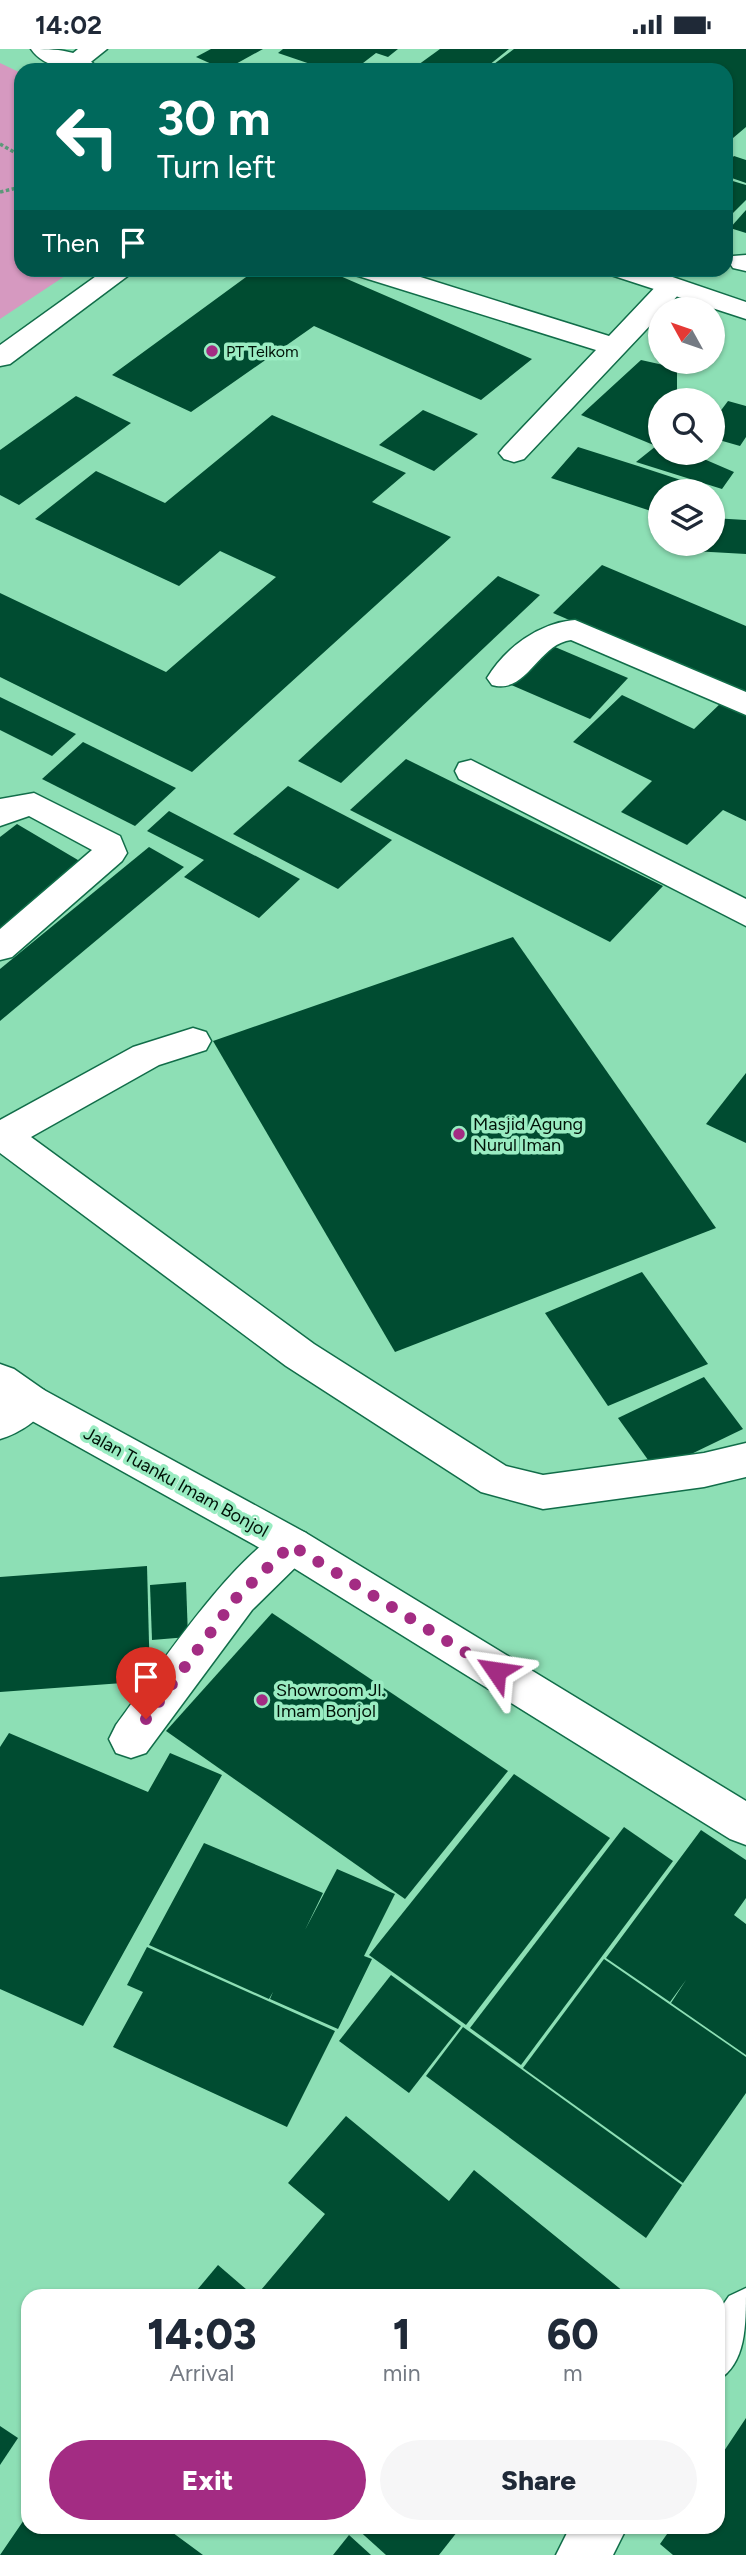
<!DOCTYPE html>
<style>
body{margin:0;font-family:Figtree,sans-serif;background:#f6f6f7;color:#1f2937;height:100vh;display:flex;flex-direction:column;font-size:26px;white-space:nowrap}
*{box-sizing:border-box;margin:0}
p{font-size:23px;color:#747a83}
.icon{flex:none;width:38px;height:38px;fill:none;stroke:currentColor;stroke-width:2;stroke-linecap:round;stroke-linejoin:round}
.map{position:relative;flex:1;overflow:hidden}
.side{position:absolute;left:21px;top:2240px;width:704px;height:245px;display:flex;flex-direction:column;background:#fff;border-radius:21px;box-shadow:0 2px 5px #0004}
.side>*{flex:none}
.top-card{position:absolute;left:14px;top:14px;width:719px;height:214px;border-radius:21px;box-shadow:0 2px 5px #0004;background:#00695c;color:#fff;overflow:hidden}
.needle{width:46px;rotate:310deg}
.tools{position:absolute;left:648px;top:248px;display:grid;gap:14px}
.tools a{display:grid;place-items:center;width:77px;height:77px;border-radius:50%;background:#fff;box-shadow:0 2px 5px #0004;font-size:35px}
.pin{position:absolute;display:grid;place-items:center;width:60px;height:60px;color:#fff;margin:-72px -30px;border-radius:50% 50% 50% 0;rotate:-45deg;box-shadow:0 0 7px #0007}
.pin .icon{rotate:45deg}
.me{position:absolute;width:77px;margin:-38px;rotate:302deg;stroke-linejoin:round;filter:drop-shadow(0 0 5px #0008)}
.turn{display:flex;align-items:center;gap:24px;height:147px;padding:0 28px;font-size:32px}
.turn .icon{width:91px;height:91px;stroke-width:2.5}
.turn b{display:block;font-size:49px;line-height:60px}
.then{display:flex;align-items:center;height:66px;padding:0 28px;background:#0003;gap:14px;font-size:26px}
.eta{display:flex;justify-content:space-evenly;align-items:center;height:119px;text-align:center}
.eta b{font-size:42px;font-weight:800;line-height:49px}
.cta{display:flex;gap:14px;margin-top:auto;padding:14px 28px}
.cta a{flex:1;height:80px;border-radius:42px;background:#a32c83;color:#fff;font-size:28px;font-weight:800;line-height:80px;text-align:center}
.cta a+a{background:#f6f6f7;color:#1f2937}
.status{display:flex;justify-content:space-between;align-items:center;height:49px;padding:0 35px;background:#fff;direction:ltr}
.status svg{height:19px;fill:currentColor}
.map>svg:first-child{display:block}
.green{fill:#d699c0}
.building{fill:#004c31}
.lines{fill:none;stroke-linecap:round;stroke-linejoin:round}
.minor-casing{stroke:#116d49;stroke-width:3}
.major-casing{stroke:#116d49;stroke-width:3}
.path{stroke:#5c9879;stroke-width:3.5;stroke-dasharray:3.5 2.5;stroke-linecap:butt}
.minor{fill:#fff;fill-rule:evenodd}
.major{fill:#fff;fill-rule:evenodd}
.route{stroke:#a32c83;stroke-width:12;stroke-dasharray:0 21.6}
.poi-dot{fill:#a32c83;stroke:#9aecc2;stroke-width:2.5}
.labels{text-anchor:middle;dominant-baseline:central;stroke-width:7;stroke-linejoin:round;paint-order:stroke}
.far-poi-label{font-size:16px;fill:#001308;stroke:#9aecc2;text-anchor:start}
.poi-label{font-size:18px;fill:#001308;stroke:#9aecc2;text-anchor:start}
.street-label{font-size:18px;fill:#001308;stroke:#9aecc2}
</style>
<div class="status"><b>14:02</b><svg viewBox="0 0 49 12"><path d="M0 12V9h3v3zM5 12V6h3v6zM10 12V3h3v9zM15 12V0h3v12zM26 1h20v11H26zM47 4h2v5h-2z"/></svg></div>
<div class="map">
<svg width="746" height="2506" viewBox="0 0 746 2506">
<rect width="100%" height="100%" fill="#8ddfb5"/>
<!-- green -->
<path class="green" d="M0,14L21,24V220L74,221L0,270Z"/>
<!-- building -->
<g class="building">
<path d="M211,0H263L225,21L196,8Z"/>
<path d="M283,0H398L388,8L376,4L354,21H328L278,4Z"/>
<path d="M440,0H509L483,21H411Z"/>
<path d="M514,0H746V78L726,95V21H486Z"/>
<path d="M734,107L746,111V134L726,127V114Z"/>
<path d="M726,130L746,136V151L726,171Z"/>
<path d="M746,161V184L730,179Z"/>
<path d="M257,220H324L532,310L481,351L314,277L191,363L112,326Z"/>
<path d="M641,311L677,319V352H660V404H690L734,423L722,440L636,413L656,397L581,366Z"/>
<path d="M76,347L131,374L19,456L0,446V401Z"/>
<path d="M728,352L746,357V388L740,397L712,389V367L716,368Z"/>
<path d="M423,361L478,385L434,422L379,396Z"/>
<path d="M272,366L406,424L372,453L451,488L192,723L0,628V544L166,623L276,528L220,502L179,537L35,470L96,422L165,454Z"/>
<path d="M578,398L638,417L687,433L679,443H660V465L551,429Z"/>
<path d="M712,469L746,471V505L693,502V495H712Z"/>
<path d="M602,516L746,577V647L553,564Z"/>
<path d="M498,527L540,546L341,734L298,712Z"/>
<path d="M548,595L628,629L590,670L509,635Z"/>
<path d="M622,646L694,680L723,652L746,663V772L723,761L687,796L621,763L652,732L573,693Z"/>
<path d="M0,648L76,685L52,707L0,681Z"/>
<path d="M83,693L176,739L135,777L42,730Z"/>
<path d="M406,710L663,837L610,893L350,761Z"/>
<path d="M288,737L392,791L338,840L233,785Z"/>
<path d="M169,762L300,830L259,869L184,828L204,811L147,782Z"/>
<path d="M17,775L83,814L0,883V788Z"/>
<path d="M149,798L184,818L0,972V920Z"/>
<path d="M513,888L716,1179L395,1303L213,992Z"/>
<path d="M746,1024V1094L706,1075Z"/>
<path d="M642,1223L708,1315L608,1357L545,1264Z"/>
<path d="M704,1328L743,1380L656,1422L618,1369Z"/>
<path d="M147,1517L150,1632L0,1643V1528Z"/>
<path d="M186,1533L188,1588L152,1591L150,1536Z"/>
<path d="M272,1564L508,1722L405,1850L166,1682Z"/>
<path d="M9,1684L148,1743L170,1704L222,1726L83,1977L0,1940V1698Z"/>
<path d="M514,1725L610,1789L466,1976L369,1906Z"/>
<path d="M624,1778L673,1812L521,2016L470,1979Z"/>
<path d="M701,1781L746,1811V1849L734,1866L746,1875V2006L671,1954L686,1931L670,1953L606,1909Z"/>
<path d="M204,1794L323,1844L305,1881L337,1820L395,1845L364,1907L372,1910L338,1980L270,1950L273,1943L269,1950L149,1896Z"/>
<path d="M147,1898L335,1982L287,2078L113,1998L143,1943L127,1936Z"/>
<path d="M604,1910L746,2008V2044L683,2134L523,2019Z"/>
<path d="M391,1926L461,1977L409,2044L339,1992Z"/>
<path d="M463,1978L682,2136L646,2189L426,2027Z"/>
<path d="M346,2067L449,2152L474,2121L629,2247H269L261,2241L325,2165L288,2134Z"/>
<path d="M218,2216L254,2247H192Z"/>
<path d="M746,2369V2506H673L660,2495L672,2478H718V2411Z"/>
<path d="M0,2377L18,2389L0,2416Z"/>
<path d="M28,2465V2478H165L203,2506H0Z"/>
<path d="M355,2478H461L439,2506H386Z"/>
<path d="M349,2486L371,2506H333Z"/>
</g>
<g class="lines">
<defs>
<g id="minor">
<path d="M78,0H107L82,20H64L60,15Z"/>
<path d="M746,206V222L733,219L729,213L733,207Z"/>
<path d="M106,220H137L10,315L0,317V296Z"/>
<path d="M352,220H395L609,287L661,232H681L685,238L665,261H660V266L524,410L514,413L504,410L499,404L504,398L596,301L355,226Z"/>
<path d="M575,571L746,643V666L571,591C538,595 527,646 492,636L487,629C506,598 539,574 575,571Z"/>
<path d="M471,711L746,850V877L459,730L455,722L459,714Z"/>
<path d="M34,744L120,787L127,804L122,812L12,908L0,911V880L92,801L29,767L0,777V750Z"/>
<path d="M193,979L206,983L211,992L206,1001L159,1016L31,1088L314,1295L506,1417L543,1426L704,1404L746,1394V1428L704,1438L543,1460L481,1443L286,1317L0,1104V1071L133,998Z"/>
<path d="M30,1336L44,1341L50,1352C40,1371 20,1384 0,1390V1352L16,1341Z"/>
<path d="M291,1478L306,1484L312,1496L306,1508L252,1561L146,1704L131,1709L116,1704L109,1690L116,1676C152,1628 238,1497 291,1478Z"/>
</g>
<g id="major">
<path d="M31,0C53,0 84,0 99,21C76,21 45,21 31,0Z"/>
<path d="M608,220H649L746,253V270L611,226Z"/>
<path d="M0,1315L14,1320L44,1341L306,1484L746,1752V1796L730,1790L276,1508L16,1363L0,1352Z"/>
<path d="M746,2239C746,2277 746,2314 718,2331V2263L729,2247Z"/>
<path d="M570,2478H627L613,2506H556Z"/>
</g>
</defs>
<!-- minor casing -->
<use href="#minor" class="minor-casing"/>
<!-- major casing -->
<use href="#major" class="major-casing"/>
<!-- path -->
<g class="path">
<path d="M0,95L21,107"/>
<path d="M0,143L21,138"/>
</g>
<!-- minor -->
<use href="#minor" class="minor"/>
<!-- major -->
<use href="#major" class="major"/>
</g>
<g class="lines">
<!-- route -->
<path class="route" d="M146,1670L237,1548L291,1496L496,1622"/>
</g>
<!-- markers -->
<g class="poi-dot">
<circle cx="212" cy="302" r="7"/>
<circle cx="459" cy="1085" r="7"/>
<circle cx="262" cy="1651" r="7"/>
</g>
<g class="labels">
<!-- far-poi labels -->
<g class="far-poi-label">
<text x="226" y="302">PT Telkom</text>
</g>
<!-- poi labels -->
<g class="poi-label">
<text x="473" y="1075">Masjid Agung<tspan x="473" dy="21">Nurul Iman</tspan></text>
<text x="276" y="1641">Showroom Jl.<tspan x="276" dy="21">Imam Bonjol</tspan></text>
</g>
<!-- street labels -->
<g class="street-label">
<text transform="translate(176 1433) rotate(29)">Jalan Tuanku Imam Bonjol</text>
</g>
</g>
</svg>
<div class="tools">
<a><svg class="needle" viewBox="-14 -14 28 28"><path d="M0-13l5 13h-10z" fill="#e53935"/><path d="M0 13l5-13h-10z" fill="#747a83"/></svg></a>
<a><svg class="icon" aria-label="search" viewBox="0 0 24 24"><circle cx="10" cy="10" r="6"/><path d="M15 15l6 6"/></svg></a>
<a><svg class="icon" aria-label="layers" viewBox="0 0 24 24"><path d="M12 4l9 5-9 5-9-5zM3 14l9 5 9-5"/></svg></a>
</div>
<div class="pin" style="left:146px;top:1670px;background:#d93025"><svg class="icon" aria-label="arrive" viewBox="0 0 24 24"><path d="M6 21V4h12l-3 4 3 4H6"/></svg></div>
<svg class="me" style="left:496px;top:1622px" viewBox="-20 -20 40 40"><path d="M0-17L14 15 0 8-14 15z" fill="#a32c83" stroke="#fff" stroke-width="4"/></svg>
<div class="top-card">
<div class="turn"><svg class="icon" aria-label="left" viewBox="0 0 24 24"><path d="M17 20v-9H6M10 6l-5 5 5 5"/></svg><div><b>30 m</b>Turn left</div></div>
<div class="then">Then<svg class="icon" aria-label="arrive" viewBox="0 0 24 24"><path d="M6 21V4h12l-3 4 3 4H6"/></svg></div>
</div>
<section class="side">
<div class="eta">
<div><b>14:03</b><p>Arrival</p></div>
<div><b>1</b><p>min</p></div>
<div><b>60</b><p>m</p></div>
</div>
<div class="cta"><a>Exit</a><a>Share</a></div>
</section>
</div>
